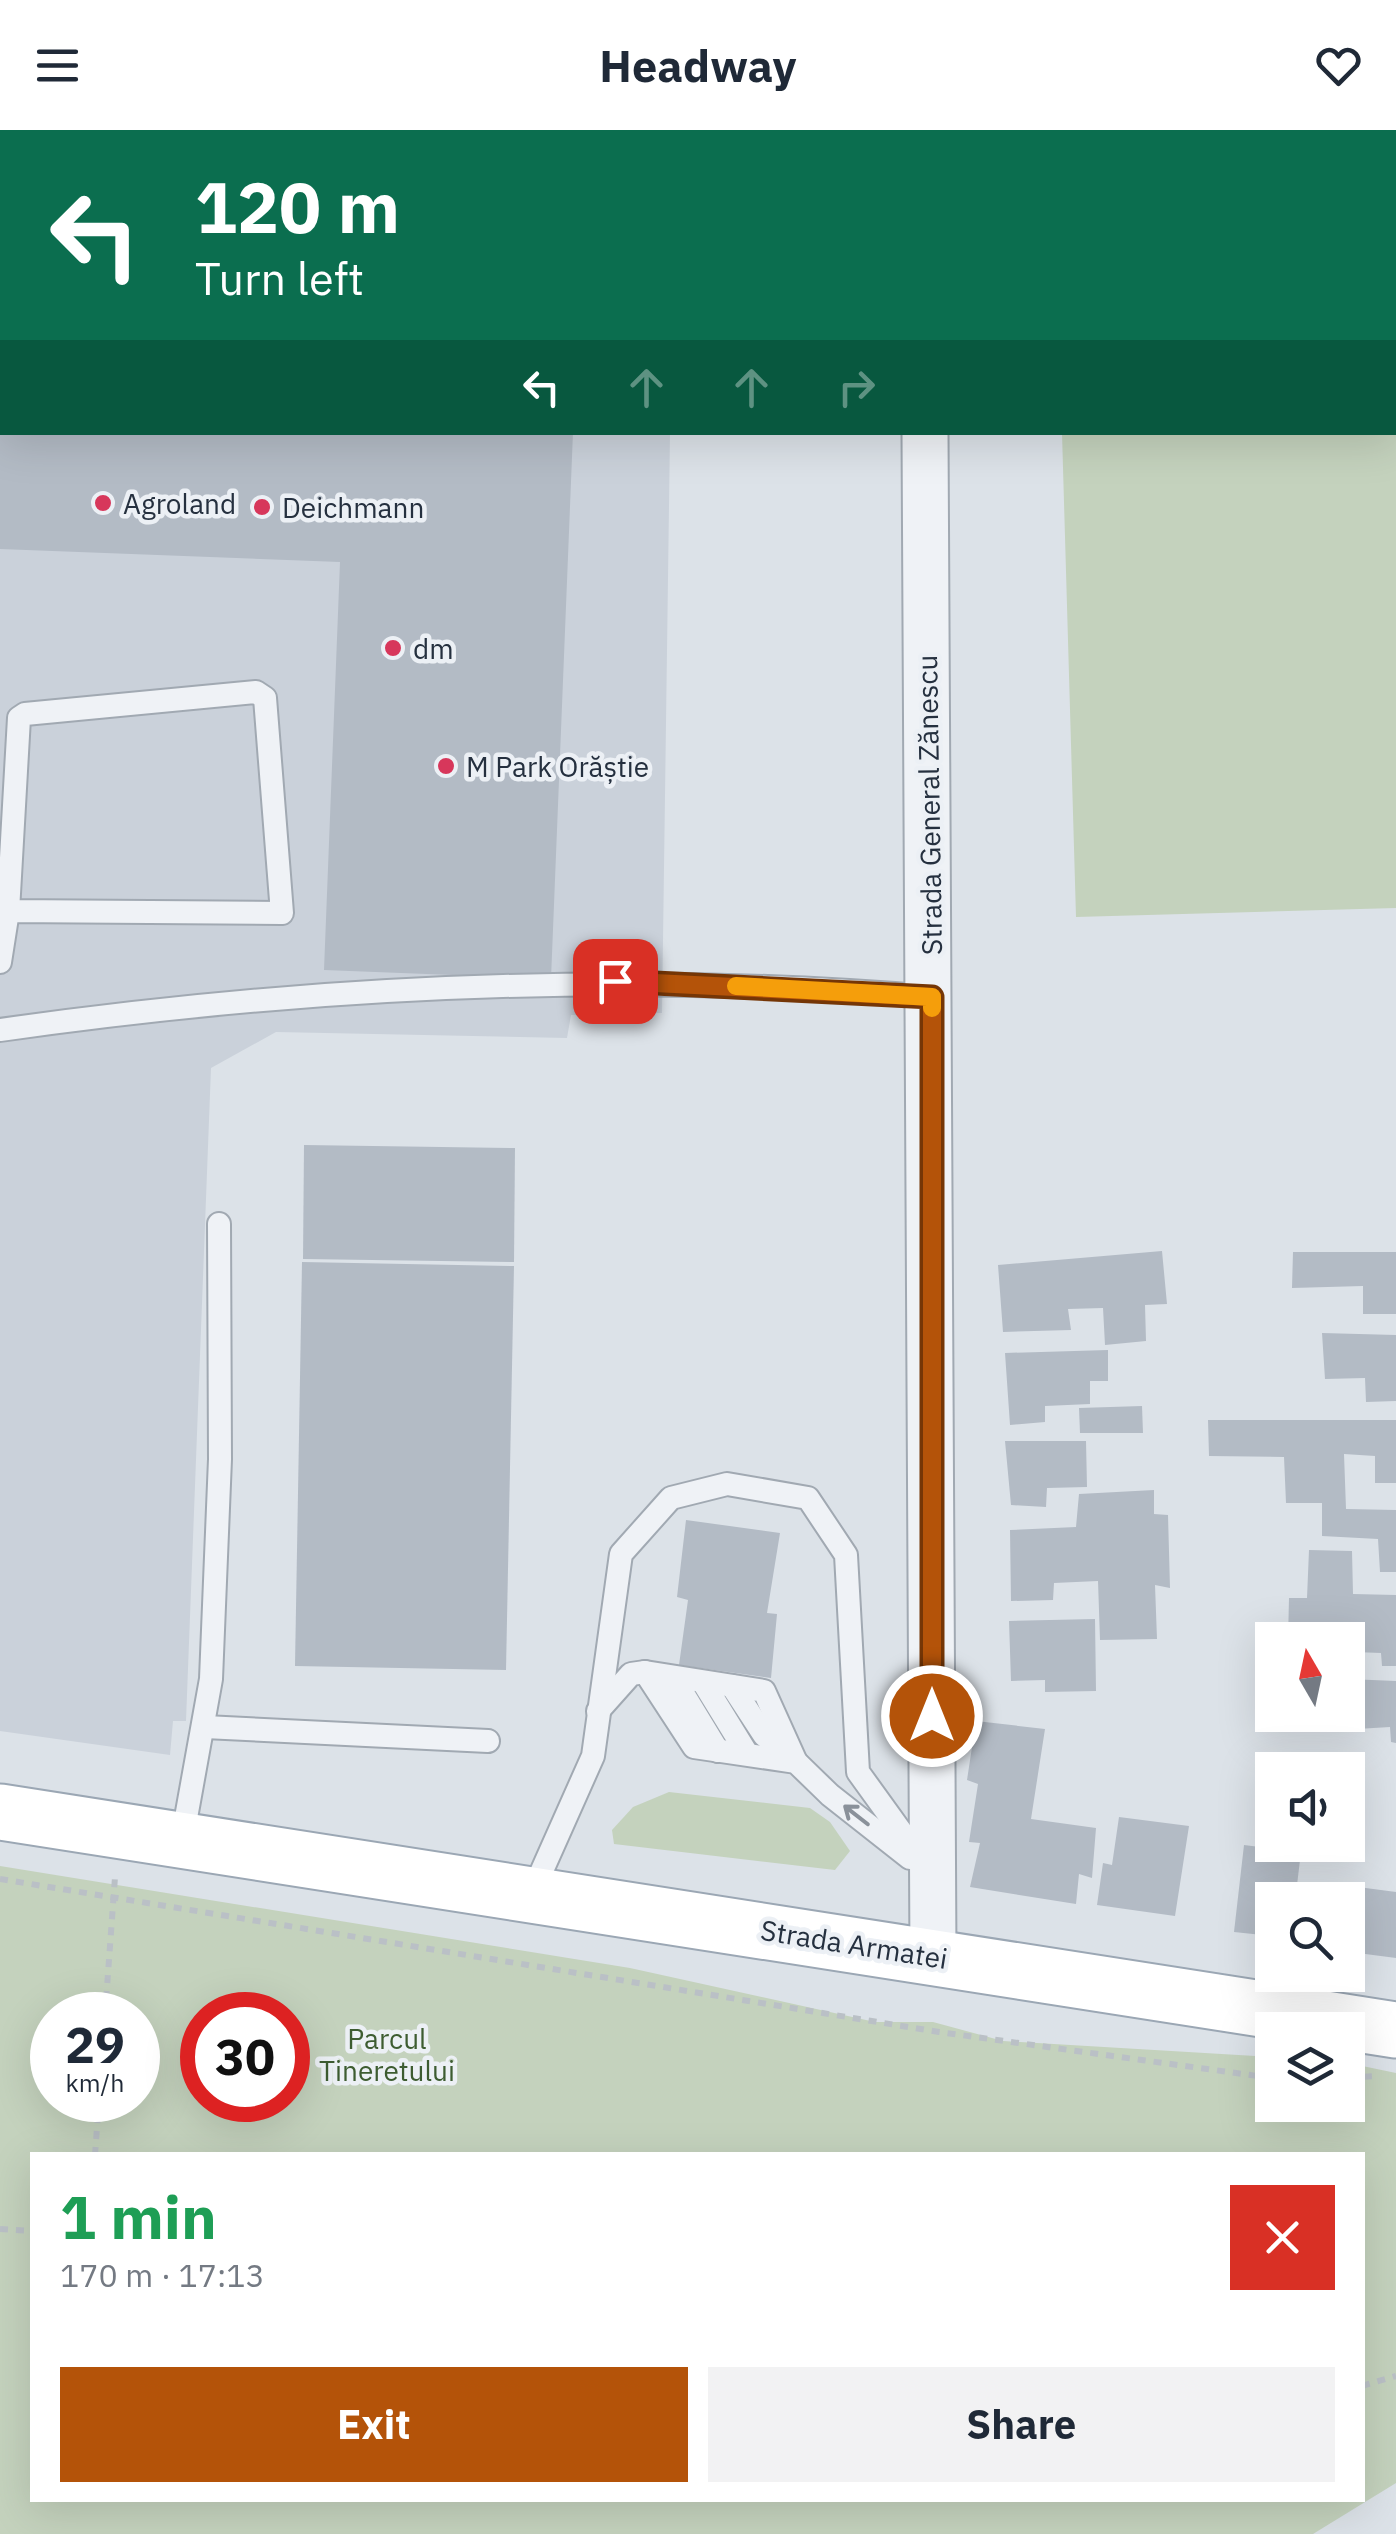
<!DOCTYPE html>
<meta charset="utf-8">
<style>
body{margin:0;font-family:"IBM Plex Sans",sans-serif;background:#f2f2f3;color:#1f2937;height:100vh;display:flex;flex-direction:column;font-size:38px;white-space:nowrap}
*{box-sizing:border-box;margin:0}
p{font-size:32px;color:#747a83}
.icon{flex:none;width:55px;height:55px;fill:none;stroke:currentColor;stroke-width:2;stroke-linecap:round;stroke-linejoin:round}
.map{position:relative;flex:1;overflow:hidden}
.sheet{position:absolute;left:30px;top:2022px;width:1335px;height:350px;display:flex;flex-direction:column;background:#fff;border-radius:0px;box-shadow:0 10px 40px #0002}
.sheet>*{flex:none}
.banner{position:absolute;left:0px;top:0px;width:1398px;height:305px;box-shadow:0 10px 40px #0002;background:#0b6e4f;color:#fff;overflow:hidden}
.needle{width:65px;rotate:351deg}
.buttons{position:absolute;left:1255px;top:1492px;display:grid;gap:20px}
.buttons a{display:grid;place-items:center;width:110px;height:110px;border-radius:0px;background:#fff;box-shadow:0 10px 40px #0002;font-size:50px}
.speed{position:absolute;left:30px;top:1862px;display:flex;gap:20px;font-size:50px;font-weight:700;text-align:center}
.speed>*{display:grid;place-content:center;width:130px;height:130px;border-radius:50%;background:#fff;box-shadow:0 10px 40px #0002;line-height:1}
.speed small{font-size:25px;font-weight:400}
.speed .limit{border:15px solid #d22;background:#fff;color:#111}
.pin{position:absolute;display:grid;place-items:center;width:85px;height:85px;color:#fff;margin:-42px;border-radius:20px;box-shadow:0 5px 15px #0006}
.me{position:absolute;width:110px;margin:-55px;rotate:0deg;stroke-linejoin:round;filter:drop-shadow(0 0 8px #0008)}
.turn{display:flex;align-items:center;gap:35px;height:210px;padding:0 30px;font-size:45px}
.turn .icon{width:130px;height:130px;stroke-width:2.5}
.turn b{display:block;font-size:70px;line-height:85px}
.lanes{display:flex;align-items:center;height:95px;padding:0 30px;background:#0003;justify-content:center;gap:50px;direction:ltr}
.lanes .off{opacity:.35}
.round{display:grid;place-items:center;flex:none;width:105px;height:105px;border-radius:0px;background:#f2f2f3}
.summary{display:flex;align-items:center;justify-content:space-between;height:170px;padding:0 30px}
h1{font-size:60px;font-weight:700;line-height:75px;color:#1e9e55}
.primary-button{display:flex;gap:20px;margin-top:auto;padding:20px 30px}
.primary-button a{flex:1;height:115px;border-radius:0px;background:#b45309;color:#fff;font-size:40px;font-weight:700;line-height:115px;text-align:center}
.primary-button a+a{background:#f2f2f3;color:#1f2937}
header{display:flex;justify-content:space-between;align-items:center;height:130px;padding:0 30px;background:#fff;font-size:45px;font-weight:700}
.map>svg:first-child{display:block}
.built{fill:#cad1da}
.green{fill:#c4d2bd;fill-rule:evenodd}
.building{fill:#b3bbc5}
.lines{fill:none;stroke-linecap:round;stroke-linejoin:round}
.service-casing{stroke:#a1a9b2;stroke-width:26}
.minor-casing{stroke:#a1a9b2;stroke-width:49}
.primary-casing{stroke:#9ba7b4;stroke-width:59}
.path{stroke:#bac0c6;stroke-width:6;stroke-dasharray:8 8;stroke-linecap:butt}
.service{stroke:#eff2f6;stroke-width:22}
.minor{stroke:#eff2f6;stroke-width:45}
.primary{stroke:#fff;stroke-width:55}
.oneway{stroke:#8a919a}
.route-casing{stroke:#753606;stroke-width:25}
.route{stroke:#b45309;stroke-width:18}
.slow{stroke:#f59e0b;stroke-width:18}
.poi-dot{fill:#d7375b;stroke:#ecf0f5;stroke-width:4}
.labels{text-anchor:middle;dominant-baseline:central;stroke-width:9;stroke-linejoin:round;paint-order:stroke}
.poi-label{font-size:28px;fill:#25303f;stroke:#ecf0f5;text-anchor:start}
.street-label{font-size:28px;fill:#25303f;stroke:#ecf0f5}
.park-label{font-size:28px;fill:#3d5c31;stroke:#ecf0f5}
</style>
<header><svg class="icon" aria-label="menu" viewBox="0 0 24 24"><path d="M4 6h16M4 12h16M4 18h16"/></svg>Headway<svg class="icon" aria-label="heart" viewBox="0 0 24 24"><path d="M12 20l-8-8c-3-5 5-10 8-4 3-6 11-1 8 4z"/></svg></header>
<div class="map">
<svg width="1396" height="2404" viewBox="0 0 1396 2404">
<rect width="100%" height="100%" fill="#dce2e8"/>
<!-- built -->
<path class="built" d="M0,146L2,302L670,303L662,883L571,885L567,908L276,902L211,938L186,1591H173L170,1625L0,1601Z"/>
<!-- green -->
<g class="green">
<path d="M1396,138V778L1076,787L1062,303L1395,302Z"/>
<path d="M669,1662L810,1678L830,1692L850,1721L835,1740L614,1714L612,1700L633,1677Z"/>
<path d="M0,1736L630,1838L875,1892H933L1003,1911L1272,1927V1975H1348V1933L1396,1943V2353L1313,2404H0ZM52,1885H138V1970H52ZM202,1885H288V1970H202ZM32,2025H1362V2370H32Z"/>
</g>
<!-- building -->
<g class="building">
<path d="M0,302H573L551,849L324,840L340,432L0,419Z"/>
<path d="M304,1015L515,1018L514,1132L303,1129Z"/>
<path d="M1162,1121L1167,1174L1145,1175L1146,1211L1105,1215L1103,1178L1068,1179L1071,1200L1003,1202L998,1135Z"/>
<path d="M1293,1122H1396V1184H1363V1156L1292,1158Z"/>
<path d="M302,1132L514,1136L506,1540L295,1536Z"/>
<path d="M1322,1203L1396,1205V1271L1366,1272L1365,1248L1325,1249Z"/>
<path d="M1108,1220V1251H1090V1274L1045,1276V1292L1010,1295L1005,1223Z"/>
<path d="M1142,1276L1143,1303H1080L1079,1278Z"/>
<path d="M1208,1290H1396V1353H1375V1326L1344,1324L1346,1379L1396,1380V1442H1380L1378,1409L1322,1406V1373H1286L1284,1327L1209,1326Z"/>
<path d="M1005,1311H1086L1087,1357L1047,1358L1046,1377L1011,1375Z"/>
<path d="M1154,1360V1384L1168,1385L1170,1458L1155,1455L1157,1509L1100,1510L1098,1451L1054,1453L1053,1470L1011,1471L1010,1400L1076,1397L1079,1364Z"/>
<path d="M686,1390L780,1403L767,1483L777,1484L771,1548L679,1535L688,1470L677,1467Z"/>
<path d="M1309,1420L1352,1421L1353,1464L1396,1465V1536H1382L1381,1523L1355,1522L1353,1510H1288L1289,1468H1307Z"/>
<path d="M1095,1489L1096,1561L1045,1562V1550L1011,1551L1009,1491Z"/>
<path d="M1348,1549L1396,1551V1613L1391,1612L1390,1597L1357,1599L1356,1589H1332V1585H1348Z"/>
<path d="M976,1591L1045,1599L1031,1689L1096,1698L1092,1748L1079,1744L1076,1774L970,1757L980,1713L969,1712L978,1654L967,1650Z"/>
<path d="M1274,1630L1329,1631L1330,1640H1274Z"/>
<path d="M1119,1687L1189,1696L1175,1786L1097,1775L1103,1733L1112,1735Z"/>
<path d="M1244,1715L1301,1722L1297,1755L1313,1757L1312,1770H1272V1806L1234,1802Z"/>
<path d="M1358,1757L1396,1762V1828L1350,1822Z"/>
</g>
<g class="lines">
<defs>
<g id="service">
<path d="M0,832L8,781L19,588L25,584L256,562L265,568L282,783L8,781"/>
<path d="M0,900C309,856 620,841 932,867"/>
<path d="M645,1542L694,1617L796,1632L830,1665L910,1728"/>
<path d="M673,1547L718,1621"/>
<path d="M703,1552L746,1622"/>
<path d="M732,1556L764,1605L789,1626"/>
<path d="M598,1581L631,1544L645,1542L764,1561L796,1632"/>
<path d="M205,1597L488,1611"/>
<path d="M182,1710L211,1549L220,1329L219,1094"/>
<path d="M532,1763L593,1626L621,1424L671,1368L727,1354L808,1368L846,1425L858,1642L928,1739"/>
</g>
<g id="minor">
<path d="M921,0V2"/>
<path d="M925,302L933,1827"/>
</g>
<path id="primary" d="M0,1682L1396,1900"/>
</defs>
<!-- service casing -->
<use href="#service" class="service-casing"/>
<!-- minor casing -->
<use href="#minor" class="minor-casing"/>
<!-- primary casing -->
<use href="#primary" class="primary-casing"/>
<!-- path -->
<g class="path">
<path d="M0,1749L939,1902L1272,1948"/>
<path d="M105,1885L115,1747"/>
<path d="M1348,1948L1375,1946"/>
<path d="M95,2025L99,1970"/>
<path d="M0,2099L32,2101"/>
<path d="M1362,2256L1396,2246"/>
</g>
<!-- service -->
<use href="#service" class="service"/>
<!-- minor -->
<use href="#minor" class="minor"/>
<!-- primary -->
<use href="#primary" class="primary"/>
</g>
<!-- one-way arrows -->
<defs><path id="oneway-shaft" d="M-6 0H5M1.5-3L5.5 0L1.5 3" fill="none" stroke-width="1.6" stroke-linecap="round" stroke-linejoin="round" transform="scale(2.5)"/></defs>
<use class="oneway" href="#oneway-shaft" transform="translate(856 1685) rotate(-142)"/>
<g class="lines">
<defs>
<path id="route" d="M615,851L932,867V1586"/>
</defs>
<!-- route casing -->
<use href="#route" class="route-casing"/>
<!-- route -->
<use href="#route" class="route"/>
<!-- slow -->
<path class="slow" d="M736,856L932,867V878"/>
</g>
<!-- markers -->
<g class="poi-dot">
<circle cx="103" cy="373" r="10"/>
<circle cx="262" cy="377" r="10"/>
<circle cx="393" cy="518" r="10"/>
<circle cx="446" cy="636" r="10"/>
</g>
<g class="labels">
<!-- poi labels -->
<g class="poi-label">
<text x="123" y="373">Agroland</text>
<text x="282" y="377">Deichmann</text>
<text x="413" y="518">dm</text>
<text x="466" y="636">M Park Orăștie</text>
</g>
<!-- street labels -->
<g class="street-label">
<text transform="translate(929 675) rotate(-91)">Strada General Zănescu</text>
<text transform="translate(854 1814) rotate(9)">Strada Armatei</text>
</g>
<!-- park labels -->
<g class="park-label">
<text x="387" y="1908">Parcul<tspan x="387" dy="32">Tineretului</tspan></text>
</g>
</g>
</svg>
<div class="buttons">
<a><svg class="needle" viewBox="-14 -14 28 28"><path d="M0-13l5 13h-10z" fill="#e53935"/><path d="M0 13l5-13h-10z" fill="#747a83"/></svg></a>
<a><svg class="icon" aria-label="sound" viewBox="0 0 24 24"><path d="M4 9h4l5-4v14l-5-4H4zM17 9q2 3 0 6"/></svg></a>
<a><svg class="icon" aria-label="search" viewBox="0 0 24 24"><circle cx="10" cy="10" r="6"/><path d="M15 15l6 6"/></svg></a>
<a><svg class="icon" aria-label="layers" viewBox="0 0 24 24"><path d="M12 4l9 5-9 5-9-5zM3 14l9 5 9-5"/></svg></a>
</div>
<div class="speed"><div>29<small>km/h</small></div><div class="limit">30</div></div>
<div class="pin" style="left:615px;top:851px;background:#d93025"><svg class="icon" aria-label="arrive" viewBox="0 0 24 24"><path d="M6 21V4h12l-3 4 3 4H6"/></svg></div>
<svg class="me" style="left:932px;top:1586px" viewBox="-20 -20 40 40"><circle r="17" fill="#b45309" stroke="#fff" stroke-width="3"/><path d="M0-11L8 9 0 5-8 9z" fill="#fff"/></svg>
<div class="banner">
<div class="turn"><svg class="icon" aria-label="left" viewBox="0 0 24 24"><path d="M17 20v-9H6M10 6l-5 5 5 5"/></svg><div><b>120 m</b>Turn left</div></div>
<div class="lanes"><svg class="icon" aria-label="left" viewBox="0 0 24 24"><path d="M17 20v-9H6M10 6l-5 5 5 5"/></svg><svg class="icon off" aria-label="ahead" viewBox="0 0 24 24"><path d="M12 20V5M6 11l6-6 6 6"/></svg><svg class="icon off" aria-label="ahead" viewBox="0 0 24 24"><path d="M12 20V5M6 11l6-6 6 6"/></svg><svg class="icon off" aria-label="right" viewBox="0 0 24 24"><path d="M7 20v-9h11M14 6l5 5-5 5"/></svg></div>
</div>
<section class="sheet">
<div class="summary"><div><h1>1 min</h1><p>170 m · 17:13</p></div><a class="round" style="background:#d93025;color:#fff"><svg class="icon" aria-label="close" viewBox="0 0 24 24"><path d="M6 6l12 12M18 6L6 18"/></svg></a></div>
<div class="primary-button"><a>Exit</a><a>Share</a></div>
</section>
</div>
